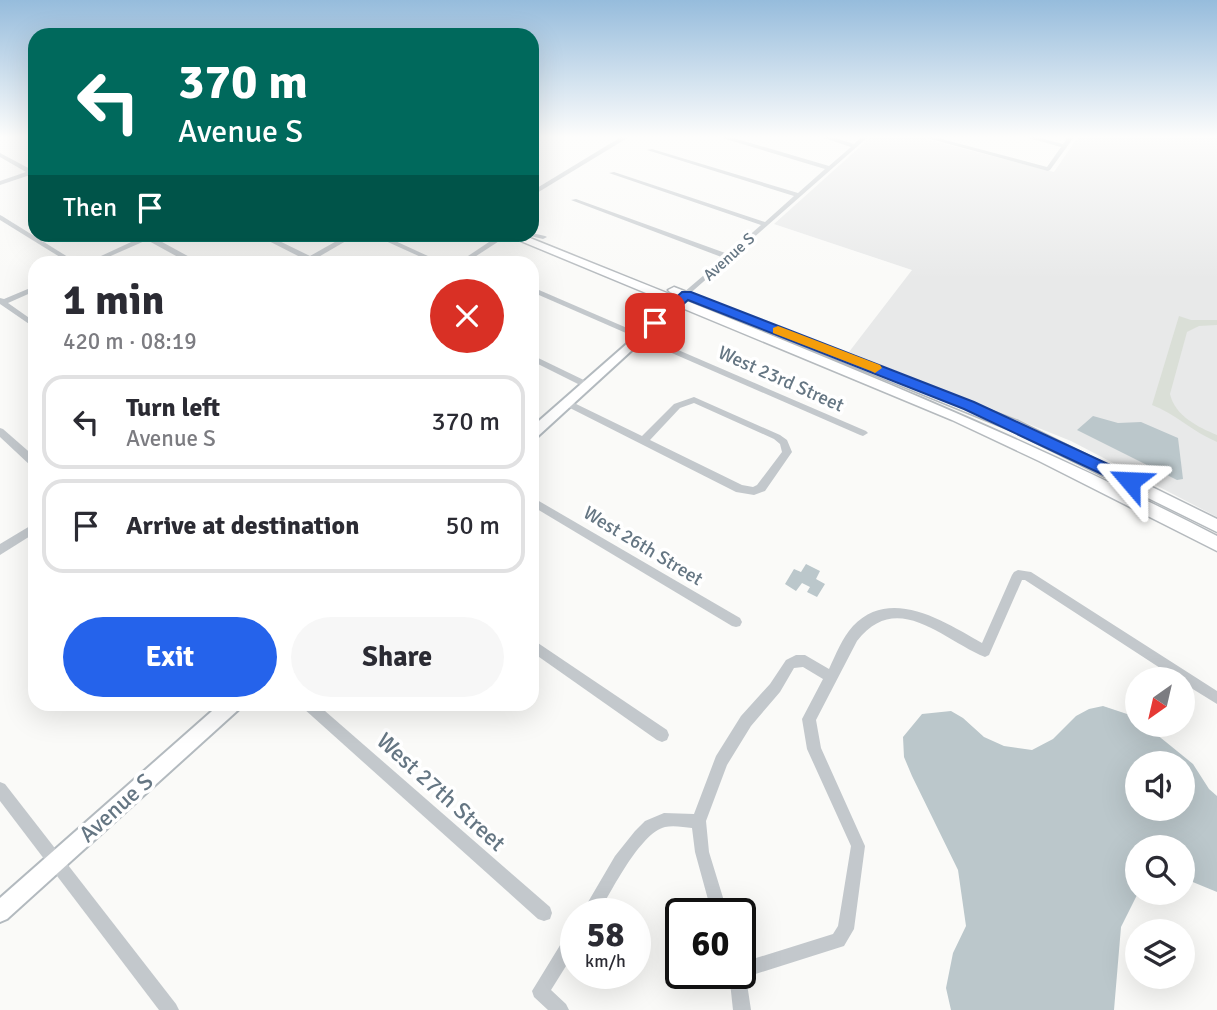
<!DOCTYPE html>
<meta charset="utf-8">
<style>
body{margin:0;font-family:Signika,sans-serif;background:#f7f7f7;color:#2b2b33;height:100vh;display:flex;flex-direction:column;font-size:26px;white-space:nowrap}
*{box-sizing:border-box;margin:0}
p{font-size:23px;color:#7c7c81}
.icon{flex:none;width:38px;height:38px;fill:none;stroke:currentColor;stroke-width:2;stroke-linecap:round;stroke-linejoin:round}
.map{position:relative;flex:1;overflow:hidden}
.panel{position:absolute;left:28px;top:256px;width:511px;height:455px;display:flex;flex-direction:column;background:#fff;border-radius:21px;box-shadow:0 7px 28px #0002}
.panel>*{flex:none}
.top-card{position:absolute;left:28px;top:28px;width:511px;height:214px;border-radius:21px;box-shadow:0 7px 28px #0002;background:#00695c;color:#fff;overflow:hidden}
.needle{width:46px;rotate:214deg}
.controls{position:absolute;left:1125px;top:667px;display:grid;gap:14px}
.controls a{display:grid;place-items:center;width:70px;height:70px;border-radius:50%;background:#fff;box-shadow:0 7px 28px #0002;font-size:35px}
.speed{position:absolute;left:560px;top:898px;display:flex;gap:14px;font-size:35px;font-weight:700;text-align:center}
.speed>*{display:grid;place-content:center;width:91px;height:91px;border-radius:50%;background:#fff;box-shadow:0 7px 28px #0002;line-height:1}
.speed small{font-size:18px;font-weight:400}
.speed .limit{border:4px solid #111;border-radius:10px;background:#fff;color:#111}
.pin{position:absolute;display:grid;place-items:center;width:60px;height:60px;color:#fff;margin:-30px;border-radius:14px;box-shadow:0 4px 10px #0006}
.me{position:absolute;width:77px;margin:-38px;rotate:296deg;stroke-linejoin:round;filter:drop-shadow(0 0 5px #0008)}
.turn{display:flex;align-items:center;gap:24px;height:147px;padding:0 35px;font-size:32px}
.turn .icon{width:91px;height:91px;stroke-width:2.5}
.turn b{display:block;font-size:49px;line-height:60px}
.then{display:flex;align-items:center;height:66px;padding:0 35px;background:#0003;gap:14px;font-size:26px}
.round{display:grid;place-items:center;flex:none;width:74px;height:74px;border-radius:37px;background:#f7f7f7}
.overview{display:flex;align-items:center;justify-content:space-between;height:119px;padding:0 35px}
h1{font-size:42px;font-weight:700;line-height:52px}
.button{display:flex;gap:14px;margin-top:auto;padding:14px 35px}
.button a{flex:1;height:80px;border-radius:42px;background:#2563eb;color:#fff;font-size:28px;font-weight:700;line-height:80px;text-align:center}
.button a+a{background:#f7f7f7;color:#2b2b33}
ul{padding:0;list-style:none}
li{display:flex;align-items:center;gap:21px;height:94px;margin:0 14px 10px;padding:0 21px;border:4px solid #e1e1e2;border-radius:21px}
li div{flex:1}
li b{display:block;font-size:26px}
li em{font-style:normal}
.map>svg:first-child{display:block}
.built{fill:#e8e9e9}
.green{fill:#dadfd7}
.water{fill:#bbc7cb;fill-rule:evenodd}
.lines{fill:none;stroke-linecap:round;stroke-linejoin:round}
.secondary-casing{stroke:#b3babf;stroke-width:4}
.primary-casing{stroke:#b5babe;stroke-width:3}
.street{fill:#c3c8cc;fill-rule:evenodd}
.secondary{fill:#fff;fill-rule:evenodd}
.primary{fill:#fff;fill-rule:evenodd}
.route{fill:#2563eb;stroke:#184099;stroke-width:2}
.slow{fill:#f59e0b}
.labels{text-anchor:middle;dominant-baseline:central;stroke-width:7;stroke-linejoin:round;paint-order:stroke}
.far-street-label{font-size:16px;fill:#657683;stroke:#fff}
.street-label{font-size:19px;fill:#657683;stroke:#fff}
.near-street-label{font-size:23px;fill:#657683;stroke:#fff}
</style>
<div class="map">
<svg width="1217" height="1010" viewBox="0 0 1217 1010">
<rect width="100%" height="100%" fill="#fafaf8"/>
<!-- built -->
<path class="built" d="M871,137H918L1054,172L1078,137H1217V517L1071,441L849,352L912,270L774,224Z"/>
<!-- green -->
<path class="green" d="M1179,316L1191,320H1217V325L1199,326L1187,332L1170,394C1175,416 1198,427 1217,435V442C1193,432 1174,413 1152,405Z"/>
<!-- water -->
<g class="water">
<path d="M1093,416L1118,423L1141,422L1178,438L1183,479L1177,480L1077,430Z"/>
<path d="M806,564L820,571L816,579L825,584L817,597L807,592L810,587L802,583L796,591L785,584L794,569L801,572Z"/>
<path d="M1103,706L1136,717L1138,724L1145,725L1193,764L1209,789L1217,796V892L1183,878V847H1138V893L1121,927L1114,1010H951L946,988L953,953L966,926L958,870L912,776L904,757L903,737L922,714L951,711L963,718L984,737L1004,746L1032,750L1053,739L1076,716L1089,709ZM1183,763V808H1138V763Z"/>
</g>
<g class="lines">
<defs>
<g id="secondary">
<path d="M686,292L691,295L690,297L537,437L532,439V427Z"/>
<path d="M220,704H241L238,710L7,919L0,922V898Z"/>
</g>
<g id="primary">
<path d="M504,234H520C755,329 991,419 1217,536V551L1039,461L952,420Z"/>
<path d="M674,287L1018,421L1217,519V532L1008,429L670,292L668,290Z"/>
</g>
</defs>
<!-- secondary casing -->
<use href="#secondary" class="secondary-casing"/>
<!-- primary casing -->
<use href="#primary" class="primary-casing"/>
<!-- street -->
<g class="street">
<path d="M621,137H629L532,196V191Z"/>
<path d="M719,137H730L829,166L851,147L821,137H832L854,144L861,137H868L686,297H683V293L724,258L571,200L576,199L728,254L761,225L609,173L614,172L765,222L794,196L647,150L652,149L798,193L825,169Z"/>
<path d="M923,137H934L1047,167L1061,147L1025,137H1036L1063,144L1068,137H1074L1050,170L1048,171Z"/>
<path d="M0,153L34,171L35,177L30,175L0,185V181L26,172L0,157Z"/>
<path d="M0,215L2,216L76,262H68L0,220Z"/>
<path d="M532,233L545,236L547,237L543,239L522,234H532Z"/>
<path d="M157,234L153,237L195,260V262H187L147,240L97,262H88L142,237L143,235Z"/>
<path d="M255,234H265L310,256L349,234H358L315,259L318,262H302L304,259Z"/>
<path d="M370,234H380L441,262H432Z"/>
<path d="M501,234H510L467,262H459Z"/>
<path d="M35,286V291L8,303L35,322V328L0,304V298L4,299Z"/>
<path d="M532,287L866,431L868,433L863,436L860,435L532,292Z"/>
<path d="M532,355L590,383L591,385L587,388L584,387L532,361Z"/>
<path d="M694,397L780,435L787,440L792,452L765,491L754,495L736,492L564,405L562,403L567,400L570,401L642,436L674,404ZM694,403L774,439L780,444L782,452L757,485L753,487L742,485L650,440L680,408Z"/>
<path d="M0,428L3,429L35,457V467L31,466L0,437Z"/>
<path d="M532,497L740,618L742,622L740,626L736,627L732,626L532,506Z"/>
<path d="M35,523V533L0,555V544Z"/>
<path d="M1018,570L1031,572L1217,691V704L1183,683V679H1177L1025,580H1022L989,655L985,657C943,640 897,589 857,641L816,720L821,748L865,846L854,929L844,946L746,977L751,1010H733L729,973H740V963L833,934L838,926L851,846L807,749L802,719L823,679L803,667L794,668L780,692L751,726L727,765L706,821L709,852L728,914H712L695,852L692,828C684,827 673,825 665,827C640,833 611,892 598,914H581L615,856L635,831L645,821L664,813L694,814L716,756L741,716L770,684L786,660L796,655H805L829,669C836,654 842,638 853,626C891,586 945,622 982,643L1012,575L1014,572Z"/>
<path d="M532,639L667,730L669,735L667,740L662,742L657,740L532,652Z"/>
<path d="M301,704H317L550,907L552,913L550,919L544,921L538,919L303,708Z"/>
<path d="M0,782L5,784L176,1004L179,1010H159L0,801Z"/>
<path d="M576,927V950L551,990L566,1004L569,1010H548L534,997L532,991L570,929Z"/>
</g>
<!-- secondary -->
<use href="#secondary" class="secondary"/>
<!-- primary -->
<use href="#primary" class="primary"/>
</g>
<!-- sky -->
<linearGradient id="sky" x2="0" y2="1"><stop stop-color="#96bcdc"/><stop offset="0.49" stop-color="#fdfdfc"/><stop offset="1" stop-color="#fdfdfc" stop-opacity="0"/></linearGradient>
<rect width="1217" height="279" fill="url(#sky)"/>
<!-- route -->
<path class="route" d="M682,292H691L974,402L1136,477L1138,481L1130,487L1125,485L964,409L688,300L660,325H651V320Z"/>
<!-- slow -->
<path class="slow" d="M778,326L880,365L882,368L875,373L871,371L773,333V328Z"/>
<g class="labels">
<!-- far-street labels -->
<g class="far-street-label">
<text transform="translate(729 257) rotate(-42)">Avenue S</text>
</g>
<!-- street labels -->
<g class="street-label">
<text transform="translate(781 379) rotate(24)">West 23rd Street</text>
<text transform="translate(643 546) rotate(31)">West 26th Street</text>
</g>
<!-- near-street labels -->
<g class="near-street-label">
<text transform="translate(441 792) rotate(42)">West 27th Street</text>
<text transform="translate(116 808) rotate(-42)">Avenue S</text>
</g>
</g>
</svg>
<div class="controls">
<a><svg class="needle" viewBox="-14 -14 28 28"><path d="M0-13l5 13h-10z" fill="#e53935"/><path d="M0 13l5-13h-10z" fill="#7c7c81"/></svg></a>
<a><svg class="icon" aria-label="sound" viewBox="0 0 24 24"><path d="M4 9h4l5-4v14l-5-4H4zM17 9q2 3 0 6"/></svg></a>
<a><svg class="icon" aria-label="search" viewBox="0 0 24 24"><circle cx="10" cy="10" r="6"/><path d="M15 15l6 6"/></svg></a>
<a><svg class="icon" aria-label="layers" viewBox="0 0 24 24"><path d="M12 4l9 5-9 5-9-5zM3 14l9 5 9-5"/></svg></a>
</div>
<div class="speed"><div>58<small>km/h</small></div><div class="limit">60</div></div>
<div class="pin" style="left:655px;top:323px;background:#d93025"><svg class="icon" aria-label="arrive" viewBox="0 0 24 24"><path d="M6 21V4h12l-3 4 3 4H6"/></svg></div>
<svg class="me" style="left:1130px;top:481px" viewBox="-20 -20 40 40"><path d="M0-17L14 15 0 8-14 15z" fill="#2563eb" stroke="#fff" stroke-width="4"/></svg>
<div class="top-card">
<div class="turn"><svg class="icon" aria-label="left" viewBox="0 0 24 24"><path d="M17 20v-9H6M10 6l-5 5 5 5"/></svg><div><b>370 m</b>Avenue S</div></div>
<div class="then">Then<svg class="icon" aria-label="arrive" viewBox="0 0 24 24"><path d="M6 21V4h12l-3 4 3 4H6"/></svg></div>
</div>
<section class="panel">
<div class="overview"><div><h1>1 min</h1><p>420 m · 08:19</p></div><a class="round" style="background:#d93025;color:#fff"><svg class="icon" aria-label="close" viewBox="0 0 24 24"><path d="M6 6l12 12M18 6L6 18"/></svg></a></div>
<ul>
<li><svg class="icon" aria-label="left" viewBox="0 0 24 24"><path d="M17 20v-9H6M10 6l-5 5 5 5"/></svg><div><b>Turn left</b><p>Avenue S</p></div><em>370 m</em></li>
<li><svg class="icon" aria-label="arrive" viewBox="0 0 24 24"><path d="M6 21V4h12l-3 4 3 4H6"/></svg><div><b>Arrive at destination</b></div><em>50 m</em></li>
</ul>
<div class="button"><a>Exit</a><a>Share</a></div>
</section>
</div>
